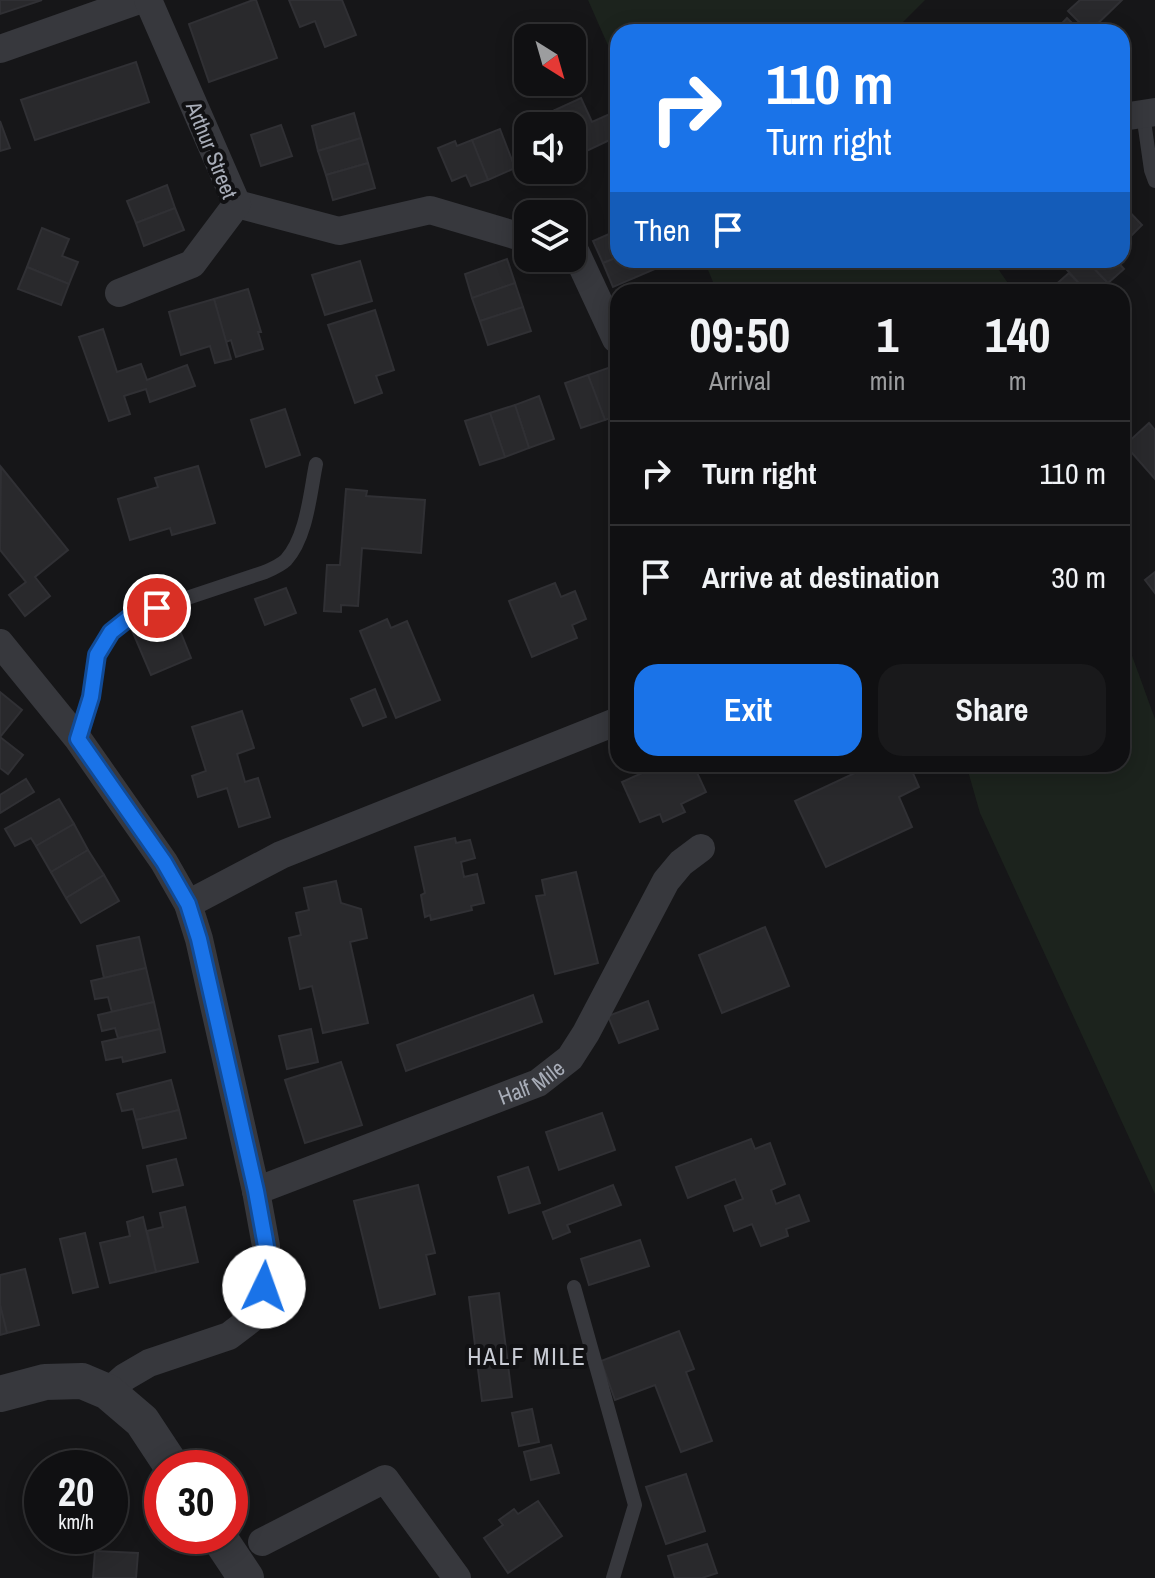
<!DOCTYPE html>
<style>
body{margin:0;font-family:"Archivo Narrow",sans-serif;background:#19191b;color:#f1f3f6;height:100vh;display:flex;flex-direction:column;font-size:30px;white-space:nowrap}
*{box-sizing:border-box;margin:0}
p{font-size:26px;color:#9c9d9f}
.icon{flex:none;width:44px;height:44px;fill:none;stroke:currentColor;stroke-width:2;stroke-linecap:round;stroke-linejoin:round}
.map{position:relative;flex:1;overflow:hidden}
.drawer{position:absolute;left:610px;top:284px;width:520px;height:488px;display:flex;flex-direction:column;background:#101012;border-radius:24px;box-shadow:0 4px 20px #0003,0 0 0 2px #303032}
.drawer>*{flex:none}
.banner{position:absolute;left:610px;top:24px;width:520px;height:244px;border-radius:24px;box-shadow:0 4px 20px #0003,0 0 0 2px #303032;background:#1a73e8;color:#fff;overflow:hidden}
.needle{width:52px;rotate:143deg}
.fabs{position:absolute;left:514px;top:24px;display:grid;gap:16px}
.fabs a{display:grid;place-items:center;width:72px;height:72px;border-radius:16px;background:#101012;box-shadow:0 4px 20px #0003,0 0 0 2px #303032;font-size:40px}
.speed{position:absolute;left:24px;top:1450px;display:flex;gap:16px;font-size:40px;font-weight:700;text-align:center}
.speed>*{display:grid;place-content:center;width:104px;height:104px;border-radius:50%;background:#101012;box-shadow:0 4px 20px #0003,0 0 0 2px #303032;line-height:1}
.speed small{font-size:20px;font-weight:400}
.speed .limit{border:12px solid #d22;background:#fff;color:#111}
.pin{position:absolute;display:grid;place-items:center;width:68px;height:68px;color:#fff;margin:-34px;border:4px solid #fff;border-radius:50%;box-shadow:0 2px 8px #0007}
.me{position:absolute;width:88px;margin:-44px;rotate:3deg;stroke-linejoin:round;filter:drop-shadow(0 0 6px #0008)}
.turn{display:flex;align-items:center;gap:28px;height:168px;padding:0 24px;font-size:36px}
.turn .icon{width:104px;height:104px;stroke-width:2.5}
.turn b{display:block;font-size:56px;line-height:68px}
.then{display:flex;align-items:center;height:76px;padding:0 24px;background:#0003;gap:16px;font-size:30px}
.eta{display:flex;justify-content:space-evenly;align-items:center;height:136px;text-align:center}
.eta b{font-size:48px;font-weight:800;line-height:56px}
.action{display:flex;gap:16px;margin-top:auto;padding:16px 24px}
.action a{flex:1;height:92px;border-radius:24px;background:#1a73e8;color:#fff;font-size:32px;font-weight:800;line-height:92px;text-align:center}
.action a+a{background:#19191b;color:#f1f3f6}
ul{padding:0;list-style:none}
li{display:flex;align-items:center;gap:24px;height:104px;padding:0 24px;border-top:2px solid #303032}
li div{flex:1}
li b{display:block;font-size:30px}
li em{font-style:normal}
.map>svg:first-child{display:block}
.green{fill:#1c231d}
.building{fill:#29292c;stroke:#303034;stroke-width:2}
.lines{fill:none;stroke-linecap:round;stroke-linejoin:round}
.service{stroke:#37383d;stroke-width:14}
.minor{stroke:#37383d;stroke-width:28}
.tertiary{stroke:#37383d;stroke-width:36}
.route-casing{stroke:#114b97;stroke-width:20}
.route{stroke:#1a73e8;stroke-width:14}
.labels{text-anchor:middle;dominant-baseline:central;stroke-width:8;stroke-linejoin:round;paint-order:stroke}
.street-label{font-size:22px;fill:#a8adb8;stroke:#111113}
.neighbourhood-label{font-size:24px;letter-spacing:2px;fill:#c9ccd4;stroke:#111113}
</style>
<div class="map">
<svg width="1155" height="1578" viewBox="0 0 1155 1578">
<rect width="100%" height="100%" fill="#161618"/>
<!-- green -->
<g class="green">
<path d="M588,0H925L893,32H618V68Z"/>
<path d="M704,260H992L1014,292H717Z"/>
<path d="M1122,628L1155,719V1194L980,813L966,764H1122Z"/>
</g>
<!-- building -->
<g class="building">
<path d="M0,0H42L0,14Z"/>
<path d="M253,0H256L277,58L209,82L189,24Z"/>
<path d="M289,0H342L356,35L325,47L315,21L300,27Z"/>
<path d="M1080,0H1122L1089,32L1068,11Z"/>
<path d="M1067,18L1081,32H1054Z"/>
<path d="M136,62L149,102L35,140L21,100Z"/>
<path d="M581,98L592,122L612,113L618,126V136L576,156L572,148V126H562L555,110Z"/>
<path d="M555,110L562,126H530L528,122Z"/>
<path d="M354,113L361,138L318,151L312,126Z"/>
<path d="M0,121L10,148L0,151Z"/>
<path d="M281,125L292,156L261,166L251,135Z"/>
<path d="M500,129L515,168L488,180L472,140Z"/>
<path d="M361,138L368,163L326,175L318,151Z"/>
<path d="M472,140L488,180L471,186L466,175L452,181L438,148L455,141L457,146Z"/>
<path d="M368,163L375,188L333,200L326,175Z"/>
<path d="M167,185L175,208L136,223L127,201Z"/>
<path d="M1122,204L1142,225L1126,241L1122,236Z"/>
<path d="M175,208L184,230L144,246L136,223Z"/>
<path d="M42,228L69,239L62,256L78,262L69,284L27,267Z"/>
<path d="M618,230V257L603,263L593,241Z"/>
<path d="M618,257V260H652L655,269L613,287L603,263Z"/>
<path d="M507,259L515,283L472,298L465,274Z"/>
<path d="M1058,260H1086L1108,283L1099,292H1087Z"/>
<path d="M1086,260H1116L1124,269L1108,283Z"/>
<path d="M360,261L372,301L325,315L312,275Z"/>
<path d="M27,267L69,284L61,305L18,289Z"/>
<path d="M1069,273L1087,292H1057L1053,287Z"/>
<path d="M515,283L523,307L480,321L472,298Z"/>
<path d="M248,289L261,332H258L263,349L236,357L231,340L226,342L214,299Z"/>
<path d="M214,299L231,359L215,363L210,346L181,355L169,312Z"/>
<path d="M523,307L531,331L488,345L480,321Z"/>
<path d="M375,310L394,370L376,376L382,393L355,403L328,325Z"/>
<path d="M103,329L117,372L141,364L147,380L187,365L195,386L150,402L146,389L124,396L130,414L109,421L79,337Z"/>
<path d="M611,367L618,386V415L605,420L588,375Z"/>
<path d="M588,375L605,420L581,428L565,383Z"/>
<path d="M539,396L554,439L529,448L515,405Z"/>
<path d="M515,405L529,448L505,457L490,413Z"/>
<path d="M285,409L300,455L266,467L251,420Z"/>
<path d="M490,413L505,457L480,465L465,421Z"/>
<path d="M1149,423L1155,430V479L1125,445Z"/>
<path d="M198,466L215,523L172,535L170,528L130,540L118,499L158,487L155,478Z"/>
<path d="M1,467L68,550L35,577L50,596L25,616L9,595L26,582L0,550Z"/>
<path d="M346,489L367,491L366,496L425,500L421,553L362,548L358,606L341,605V612L324,611L327,565H340Z"/>
<path d="M1155,572V593L1145,580Z"/>
<path d="M555,583L561,597L575,591L586,619L572,625L577,638L532,657L509,601Z"/>
<path d="M286,588L296,613L265,625L255,599Z"/>
<path d="M172,611L191,658L151,675L131,628Z"/>
<path d="M387,619L391,628L407,621L440,700L396,718L360,631Z"/>
<path d="M375,689L386,717L363,726L351,699Z"/>
<path d="M0,692L22,710L0,737L23,755L8,774L0,768Z"/>
<path d="M242,711L254,748L237,754L245,782L258,778L270,817L239,827L227,788L198,797L192,776L206,771L192,727Z"/>
<path d="M662,764H693L706,792L681,804L685,812L663,822L660,814L640,822L622,782Z"/>
<path d="M874,764H909L919,787L899,797L912,827L826,867L795,801Z"/>
<path d="M26,779L34,792L0,813V795Z"/>
<path d="M59,799L74,824L36,846L31,838L15,846L5,829Z"/>
<path d="M74,824L88,850L51,872L36,846Z"/>
<path d="M455,838L456,843L470,840L475,858L461,862L464,877L477,874L484,903L471,906L472,910L431,920L430,915L425,917L421,895L425,893L415,847Z"/>
<path d="M88,850L104,875L66,898L51,872Z"/>
<path d="M576,872L598,963L555,974L536,896L545,895L542,880Z"/>
<path d="M104,875L119,901L81,923L66,898Z"/>
<path d="M336,881L341,903L361,909L367,938L350,942L368,1023L323,1033L312,986L300,989L289,938L301,935L296,913L309,910L304,888Z"/>
<path d="M765,927L789,986L722,1013L699,955Z"/>
<path d="M139,937L146,968L104,978L97,946Z"/>
<path d="M146,968L154,1002L112,1012L108,997L95,999L91,981Z"/>
<path d="M533,995L542,1022L406,1071L397,1045Z"/>
<path d="M648,1001L658,1029L619,1043L608,1016Z"/>
<path d="M154,1002L160,1029L118,1038L115,1028L102,1031L98,1015Z"/>
<path d="M160,1029L165,1052L123,1062L122,1057L106,1060L102,1042Z"/>
<path d="M311,1029L318,1062L287,1069L279,1036Z"/>
<path d="M341,1062L362,1125L305,1143L285,1080Z"/>
<path d="M171,1080L179,1110L136,1120L133,1109L122,1111L117,1094Z"/>
<path d="M179,1110L186,1138L143,1148L136,1120Z"/>
<path d="M602,1113L615,1150L559,1170L546,1132Z"/>
<path d="M751,1139L755,1149L770,1143L785,1184L771,1190L776,1204L799,1195L809,1221L786,1229L788,1236L761,1246L752,1224L734,1231L725,1206L743,1199L735,1179L688,1198L676,1167Z"/>
<path d="M176,1159L183,1185L153,1192L147,1166Z"/>
<path d="M528,1167L540,1203L509,1213L498,1177Z"/>
<path d="M418,1185L435,1253L426,1255L435,1294L380,1308L354,1201Z"/>
<path d="M613,1185L621,1205L567,1225L570,1232L553,1239L543,1212Z"/>
<path d="M185,1207L198,1262L156,1272L147,1231L163,1227L160,1213Z"/>
<path d="M143,1217L156,1272L110,1283L100,1243L130,1236L127,1222Z"/>
<path d="M85,1233L98,1287L73,1293L60,1239Z"/>
<path d="M640,1240L649,1266L589,1285L581,1259Z"/>
<path d="M25,1269L39,1325L7,1333L0,1305V1275Z"/>
<path d="M499,1293L512,1397L482,1401L469,1297Z"/>
<path d="M0,1305L7,1333L0,1335Z"/>
<path d="M679,1331L694,1369L686,1372L712,1441L681,1452L655,1385L615,1400L601,1361Z"/>
<path d="M532,1409L539,1442L519,1446L512,1413Z"/>
<path d="M551,1445L559,1473L531,1480L524,1452Z"/>
<path d="M686,1474L705,1531L666,1544L646,1487Z"/>
<path d="M42,1476V1514L27,1506Z"/>
<path d="M538,1501L562,1536L508,1573L484,1538L503,1525L499,1520L514,1509L518,1514Z"/>
<path d="M707,1544L717,1573L702,1578H675L668,1556Z"/>
<path d="M95,1551L138,1553L136,1578H93Z"/>
</g>
<g class="lines">
<!-- service -->
<g class="service">
<path d="M1143,114L1151,170L1155,181"/>
<path d="M78,738L91,697L97,655L111,632L130,617L265,572C272,569 281,565 286,560C307,537 310,493 316,464"/>
<path d="M574,1287L635,1505L613,1578"/>
</g>
<!-- minor -->
<g class="minor">
<path d="M0,49L139,0"/>
<path d="M1129,116L1155,112"/>
<path d="M237,204L339,231L430,210L528,239"/>
<path d="M572,252L576,253L616,339"/>
<path d="M119,293L192,264L237,204L148,0"/>
<path d="M0,643L78,739L164,862L188,904L199,939L256,1191L266,1246L264,1287L255,1316L229,1336L149,1363L125,1377L108,1392"/>
<path d="M188,904L281,855L618,721"/>
<path id="s1" d="M256,1191L538,1083L570,1058L586,1033L666,881L681,863L701,848"/>
<path d="M262,1542L385,1479L457,1578"/>
</g>
<!-- tertiary -->
<g class="tertiary">
<path d="M0,1394L45,1382L82,1381L108,1392L142,1421L173,1468"/>
<path d="M218,1536L246,1578"/>
</g>
</g>
<g class="lines">
<defs>
<path id="route" d="M157,608L130,617L111,632L97,655L91,697L78,739L164,862L188,904L199,939L256,1191L266,1246L264,1287"/>
</defs>
<!-- route casing -->
<use href="#route" class="route-casing"/>
<!-- route -->
<use href="#route" class="route"/>
</g>
<g class="labels">
<!-- street labels -->
<g class="street-label">
<text transform="translate(212 150) rotate(68)">Arthur Street</text>
<text stroke="none"><textPath href="#s1" startOffset="296">Half Mile</textPath></text>
</g>
<!-- neighbourhood labels -->
<g class="neighbourhood-label">
<text x="527" y="1356">HALF MILE</text>
</g>
</g>
</svg>
<div class="fabs">
<a><svg class="needle" viewBox="-14 -14 28 28"><path d="M0-13l5 13h-10z" fill="#e53935"/><path d="M0 13l5-13h-10z" fill="#9c9d9f"/></svg></a>
<a><svg class="icon" aria-label="sound" viewBox="0 0 24 24"><path d="M4 9h4l5-4v14l-5-4H4zM17 9q2 3 0 6"/></svg></a>
<a><svg class="icon" aria-label="layers" viewBox="0 0 24 24"><path d="M12 4l9 5-9 5-9-5zM3 14l9 5 9-5"/></svg></a>
</div>
<div class="speed"><div>20<small>km/h</small></div><div class="limit">30</div></div>
<div class="pin" style="left:157px;top:608px;background:#d93025"><svg class="icon" aria-label="arrive" viewBox="0 0 24 24"><path d="M6 21V4h12l-3 4 3 4H6"/></svg></div>
<svg class="me" style="left:264px;top:1287px" viewBox="-20 -20 40 40"><circle r="19" fill="#fff"/><path d="M0-13L10 11 0 6-10 11z" fill="#1a73e8"/></svg>
<div class="banner">
<div class="turn"><svg class="icon" aria-label="right" viewBox="0 0 24 24"><path d="M7 20v-9h11M14 6l5 5-5 5"/></svg><div><b>110 m</b>Turn right</div></div>
<div class="then">Then<svg class="icon" aria-label="arrive" viewBox="0 0 24 24"><path d="M6 21V4h12l-3 4 3 4H6"/></svg></div>
</div>
<section class="drawer">
<div class="eta">
<div><b>09:50</b><p>Arrival</p></div>
<div><b>1</b><p>min</p></div>
<div><b>140</b><p>m</p></div>
</div>
<ul>
<li><svg class="icon" aria-label="right" viewBox="0 0 24 24"><path d="M7 20v-9h11M14 6l5 5-5 5"/></svg><div><b>Turn right</b></div><em>110 m</em></li>
<li><svg class="icon" aria-label="arrive" viewBox="0 0 24 24"><path d="M6 21V4h12l-3 4 3 4H6"/></svg><div><b>Arrive at destination</b></div><em>30 m</em></li>
</ul>
<div class="action"><a>Exit</a><a>Share</a></div>
</section>
</div>
